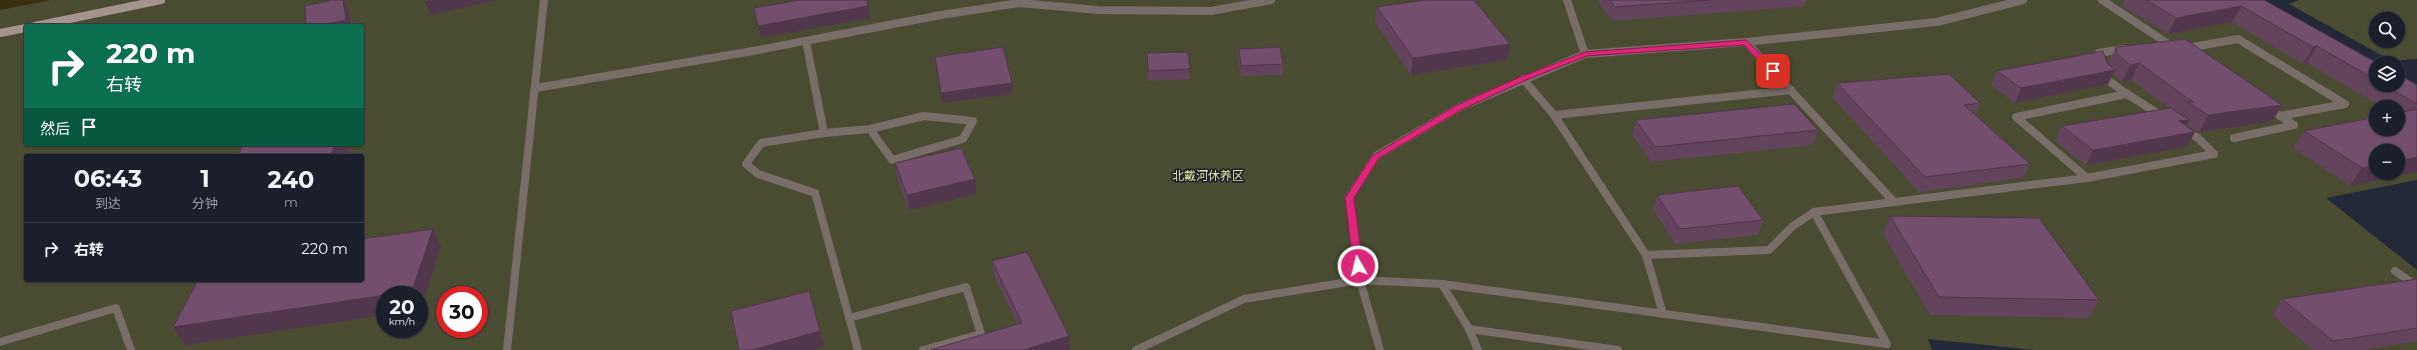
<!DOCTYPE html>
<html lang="zh">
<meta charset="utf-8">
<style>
body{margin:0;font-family:Montserrat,"Noto Sans SC",sans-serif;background:#232733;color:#f1f3f6;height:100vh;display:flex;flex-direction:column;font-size:15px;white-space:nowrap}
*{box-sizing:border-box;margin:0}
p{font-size:13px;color:#9fa2a9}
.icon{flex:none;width:22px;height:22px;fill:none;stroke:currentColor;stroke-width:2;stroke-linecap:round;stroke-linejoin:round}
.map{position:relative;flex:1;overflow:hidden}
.panel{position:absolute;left:24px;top:154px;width:340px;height:128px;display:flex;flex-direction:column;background:#1a1f2b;border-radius:4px;box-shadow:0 1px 3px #0004,0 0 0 1px #383d47}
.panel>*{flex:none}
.guide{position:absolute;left:24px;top:24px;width:340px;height:122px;border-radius:4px;box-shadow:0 1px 3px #0004,0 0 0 1px #383d47;background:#0b6e4f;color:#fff;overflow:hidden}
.tools{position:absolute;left:2369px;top:12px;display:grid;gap:8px}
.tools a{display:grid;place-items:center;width:36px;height:36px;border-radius:50%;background:#1a1f2b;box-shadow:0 1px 3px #0004,0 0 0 1px #383d47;font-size:20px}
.speed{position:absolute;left:376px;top:286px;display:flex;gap:8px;font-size:20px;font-weight:700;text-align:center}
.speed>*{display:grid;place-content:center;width:52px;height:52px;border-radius:50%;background:#1a1f2b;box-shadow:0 1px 3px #0004,0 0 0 1px #383d47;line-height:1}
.speed small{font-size:10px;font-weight:400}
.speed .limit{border:6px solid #d22;background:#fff;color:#111}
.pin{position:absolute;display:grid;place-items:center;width:34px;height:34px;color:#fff;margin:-17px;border-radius:8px;box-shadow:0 2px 6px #0006}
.me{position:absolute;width:44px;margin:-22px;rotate:352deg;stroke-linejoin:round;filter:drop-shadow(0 0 3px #0008)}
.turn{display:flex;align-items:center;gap:14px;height:84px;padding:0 16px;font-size:18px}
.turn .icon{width:52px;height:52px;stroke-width:2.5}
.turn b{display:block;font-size:28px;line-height:34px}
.then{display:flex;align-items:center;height:38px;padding:0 16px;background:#0003;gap:8px;font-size:15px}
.eta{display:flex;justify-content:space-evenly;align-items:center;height:68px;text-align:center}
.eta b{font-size:24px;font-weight:700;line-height:28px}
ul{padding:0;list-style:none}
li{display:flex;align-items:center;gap:12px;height:52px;padding:0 16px;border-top:1px solid #383d47}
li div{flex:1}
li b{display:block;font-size:15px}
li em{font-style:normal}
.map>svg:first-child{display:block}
.green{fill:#494c32;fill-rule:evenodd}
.sand{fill:#393010}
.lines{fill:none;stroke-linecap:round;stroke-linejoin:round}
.service{stroke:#786d69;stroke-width:8}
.minor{stroke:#786d69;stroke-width:8}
.secondary{stroke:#a4938e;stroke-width:8}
.wall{fill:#62445d}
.shaded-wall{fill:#50374c}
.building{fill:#724f6c;stroke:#50374c}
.route{fill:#db2777;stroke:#8e194d}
.labels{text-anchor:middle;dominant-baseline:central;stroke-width:3;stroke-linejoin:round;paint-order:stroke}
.park-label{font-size:12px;fill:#dee69d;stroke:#191f2f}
</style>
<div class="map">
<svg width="2417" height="350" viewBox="0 0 2417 350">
<rect width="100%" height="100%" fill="#232939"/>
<!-- green -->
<g class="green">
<path d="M0,0H2237L2376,85L2417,101V180L2326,198L2417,270V350H2035L1928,339L1932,350H0ZM26,26H362V144H26ZM2376,107H2398V129H2376ZM2376,151H2398V173H2376ZM26,156H362V280H26ZM385,295H419V329H385ZM445,295H479V329H445Z"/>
<path d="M2299,0H2417V59L2392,61L2289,4ZM2376,19H2398V41H2376Z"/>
</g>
<!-- sand -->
<path class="sand" d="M0,0H52L0,10Z"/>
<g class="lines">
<!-- service -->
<g class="service">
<path d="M2102,0L2173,47"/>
<path d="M806,41L824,133"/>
<path d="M2187,48L2238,39L2345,104L2280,116"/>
<path d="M2099,60V53L2123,49"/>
<path d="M2104,73L2109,81L2127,94"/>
<path d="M1554,115L1791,90"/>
<path d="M924,116L973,121L963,139L892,160L870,129Z"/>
<path d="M2234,138L2294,125L2268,108"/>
<path d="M2087,178L2016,117L2127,94L2162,116"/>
<path d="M1894,202L2087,178L2214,154L2198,138L2184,130"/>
<path d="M1646,255L1769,250L1793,226L1814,212"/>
<path d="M1442,284L1469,329L1478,350"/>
<path d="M849,318L966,287L981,334L923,350"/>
<path d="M1469,329L1618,350"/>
<path d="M858,350L815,193L758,174L746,164L761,143L824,133L870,129"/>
</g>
<!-- minor -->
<g class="minor">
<path d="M1567,0L1585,54"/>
<path d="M1523,79L1554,115L1646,255L1663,314"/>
<path d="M536,88L753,51L941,15L1019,3L1098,10L1211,11L1271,0"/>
<path d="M2395,271L2417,286"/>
<path d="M0,342L116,308L131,350"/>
<path d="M507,350L544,0"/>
<path d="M1136,350L1244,299L1360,280L1442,284L1887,344L1814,212L1894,202L1746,42"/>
<path d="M1380,350L1360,280L1349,198L1376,156L1460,107L1585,54L1746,42L1937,22L2023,0"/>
</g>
<!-- secondary -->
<g class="secondary">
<path d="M35,26L161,0"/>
<path d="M0,33L26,28"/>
</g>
</g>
<!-- wall -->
<g class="wall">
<path d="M1597,0H1806L1804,6L1612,21Z"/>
<path d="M2125,0H2264L2376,63V85H2417V172L2350,186L2293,148L2304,131L2398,129V107H2382L2307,63L2303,64L2232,22L2168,34L2122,6Z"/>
<path d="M1377,7L1507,60L1411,75L1375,23Z"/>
<path d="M2116,47L2282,105L2272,122L2199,132L2187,125L2186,126L2187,147L2086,165L2055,141L2062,126L2169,108L2131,80L2122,82L2113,74L2108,84L2015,103L1991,85L1997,71L2107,63H2108Z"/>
<path d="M1239,49L1283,64V75L1241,76L1238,59Z"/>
<path d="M1147,53L1190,69V79L1148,81Z"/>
<path d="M1837,83L1980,103L1975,115L2030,164L2023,178L1919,192L1832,97Z"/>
<path d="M1636,120L1818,130L1813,145L1651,162L1632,134Z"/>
<path d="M895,163L975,179L977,194L909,210L897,178Z"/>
<path d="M1657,195L1763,220L1758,235L1675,244L1653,209Z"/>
<path d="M1890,216L2099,300L2089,318L1930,315L1883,234Z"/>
<path d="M992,261L1069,336L1017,324L994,276Z"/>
<path d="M2417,279V341L2363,350H2313L2272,315L2282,299Z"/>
</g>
<!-- shaded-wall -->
<g class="shaded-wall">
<path d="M343,0H344L349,11L351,26H320Z"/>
<path d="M433,0H497L431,15L425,2Z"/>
<path d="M868,6L870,18L761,38L758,26Z"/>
<path d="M2241,6L2232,22L2168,34L2176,18Z"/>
<path d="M1510,44L1507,60L1411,75L1413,58Z"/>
<path d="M2317,46L2307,63L2303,64L2313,47Z"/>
<path d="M2139,63L2131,80L2122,82L2130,65Z"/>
<path d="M2115,70L2108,84L2015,103L2021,88Z"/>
<path d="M1012,83L1013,94L942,103L941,93Z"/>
<path d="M2282,105L2272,122L2199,132L2208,115Z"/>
<path d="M2190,120L2182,134L2179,121Z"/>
<path d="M2195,132L2187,147L2086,165L2093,150Z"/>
<path d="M335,144H350L346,156H330Z"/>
<path d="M2417,157V172L2350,186L2362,168L2376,165V173H2398V161Z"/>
<path d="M975,179L977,194L909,210L907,195Z"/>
<path d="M433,229L441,246L421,309L419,310V295H386Z"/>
<path d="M385,295V315L185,345L173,327Z"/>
<path d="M820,331L824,347L813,350H752Z"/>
<path d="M1069,336L1070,350H1024Z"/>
</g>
<!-- building -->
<g class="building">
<path d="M332,0H343L346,20L320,26H306L305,6Z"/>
<path d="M425,0H433L425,2Z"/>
<path d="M800,0H866L868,6L758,26L754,8Z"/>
<path d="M1425,0H1474L1510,44L1413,58L1377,7Z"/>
<path d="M1610,0H1709L1615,7Z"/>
<path d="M2146,0H2264L2377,63H2376V80L2317,46L2313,47L2241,6L2176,18Z"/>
<path d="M2185,39L2282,105L2208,115L2188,102H2193L2139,63L2130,65L2117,54L2116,47Z"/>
<path d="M1003,47L1012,83L941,93L935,57Z"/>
<path d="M1280,47L1283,64L1241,66L1239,49Z"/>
<path d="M2103,51L2107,63L2115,70L2021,88L1997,71Z"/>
<path d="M1188,52L1190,69L1148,71L1147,53Z"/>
<path d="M1949,74L1980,103L1964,105L2030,164L1925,177L1837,83Z"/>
<path d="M2398,74L2417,85V104L2384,85H2398Z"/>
<path d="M1794,104L1818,130L1655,147L1636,120Z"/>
<path d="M2170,108L2190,120L2179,121L2195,132L2093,150L2062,126Z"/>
<path d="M2417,109V157L2398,161V151H2376V165L2362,168L2304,131L2376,117V129H2398V113Z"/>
<path d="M244,144H335L330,156H238Z"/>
<path d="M961,148L975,179L907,195L895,163Z"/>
<path d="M1738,186L1763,220L1680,229L1657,195Z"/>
<path d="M1890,216L2039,218L2099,300L1939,297Z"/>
<path d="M433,229L412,291L173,327L198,280H362V239Z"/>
<path d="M1027,252L1069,336L1024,350H930L1022,323L992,261Z"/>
<path d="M2417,279V328L2333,341L2282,299Z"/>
<path d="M809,291L820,331L752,350H739L731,311Z"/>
</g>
<!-- route -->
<path class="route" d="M1746,40L1776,69V73H1770L1744,45L1587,56L1526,80L1463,109L1379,158L1354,198L1363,266L1358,270L1353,266L1345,198L1372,156L1457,105L1520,77L1585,52Z"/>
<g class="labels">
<!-- park labels -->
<g class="park-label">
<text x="1208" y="175">北戴河休养区</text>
</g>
</g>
</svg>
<div class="tools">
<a><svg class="icon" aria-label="search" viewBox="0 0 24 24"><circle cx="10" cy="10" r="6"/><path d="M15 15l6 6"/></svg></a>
<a><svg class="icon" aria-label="layers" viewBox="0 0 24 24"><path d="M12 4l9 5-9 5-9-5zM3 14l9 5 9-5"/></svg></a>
<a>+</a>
<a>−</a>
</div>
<div class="speed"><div>20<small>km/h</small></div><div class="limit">30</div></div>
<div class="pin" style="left:1773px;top:71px;background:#d93025"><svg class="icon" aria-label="arrive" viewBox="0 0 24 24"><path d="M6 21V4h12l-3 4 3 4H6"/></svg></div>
<svg class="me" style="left:1358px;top:266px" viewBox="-20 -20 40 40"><circle r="17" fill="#db2777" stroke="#fff" stroke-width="3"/><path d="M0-11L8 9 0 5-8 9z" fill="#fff"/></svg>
<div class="guide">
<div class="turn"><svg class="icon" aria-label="right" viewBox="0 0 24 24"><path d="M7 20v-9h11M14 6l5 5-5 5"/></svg><div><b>220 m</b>右转</div></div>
<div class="then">然后<svg class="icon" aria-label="arrive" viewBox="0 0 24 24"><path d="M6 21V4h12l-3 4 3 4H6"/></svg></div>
</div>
<section class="panel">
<div class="eta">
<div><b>06:43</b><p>到达</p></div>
<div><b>1</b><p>分钟</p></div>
<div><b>240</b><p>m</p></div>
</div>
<ul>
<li><svg class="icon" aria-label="right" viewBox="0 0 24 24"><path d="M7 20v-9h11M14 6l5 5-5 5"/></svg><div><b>右转</b></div><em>220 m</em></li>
</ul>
</section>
</div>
